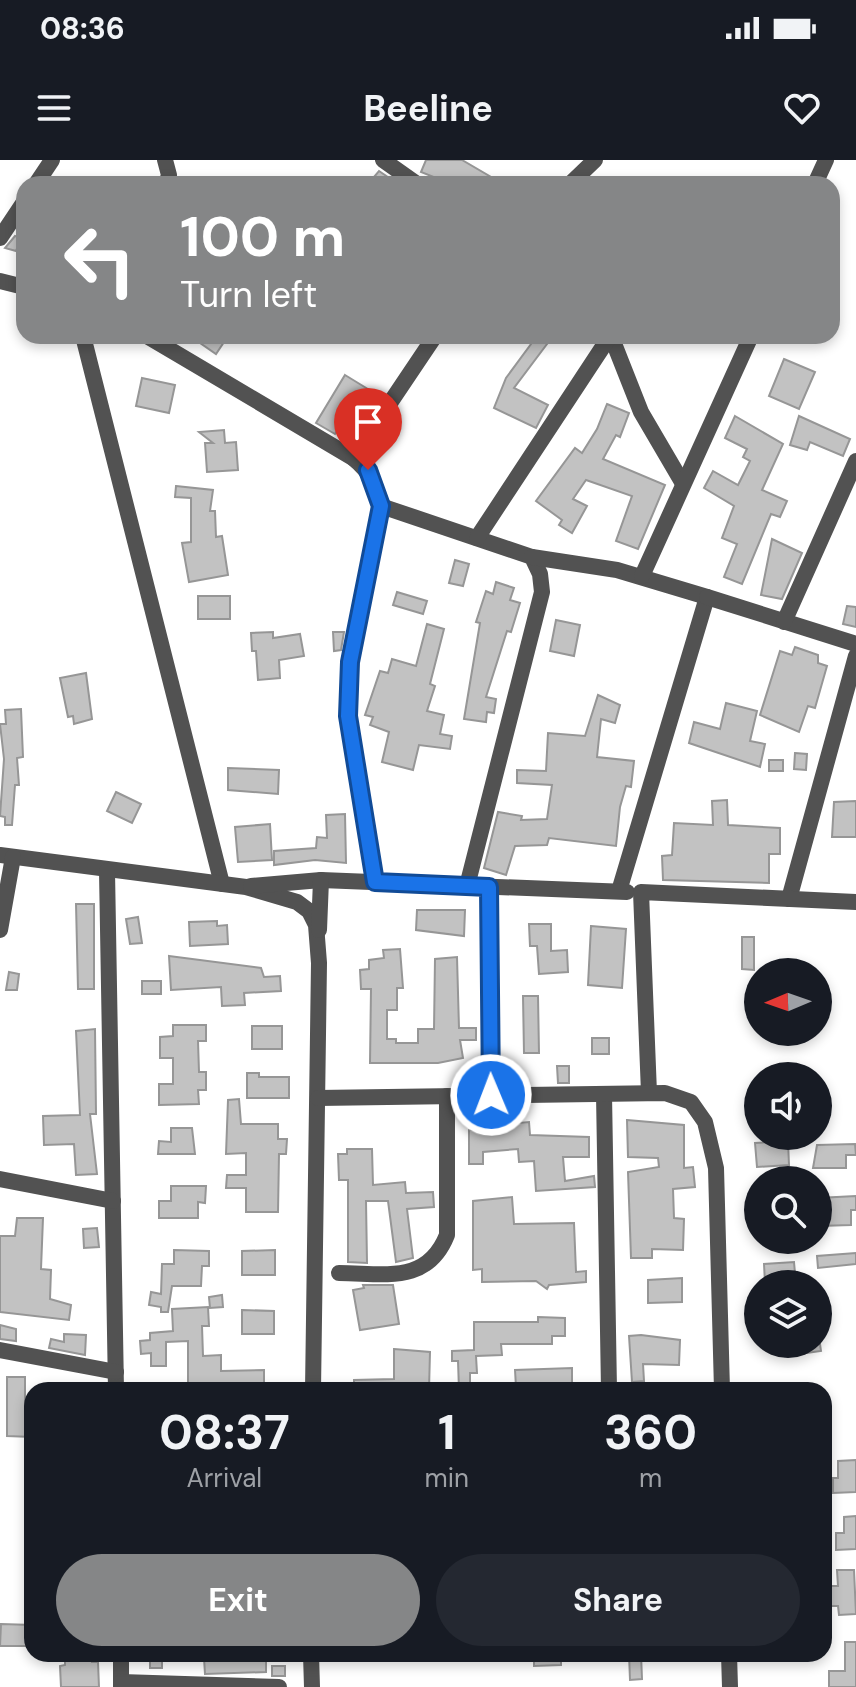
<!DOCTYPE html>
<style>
body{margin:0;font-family:"DM Sans",sans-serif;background:#242831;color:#f1f3f6;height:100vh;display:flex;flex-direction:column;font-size:30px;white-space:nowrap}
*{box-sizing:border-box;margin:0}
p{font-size:26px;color:#9ea1a6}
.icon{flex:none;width:44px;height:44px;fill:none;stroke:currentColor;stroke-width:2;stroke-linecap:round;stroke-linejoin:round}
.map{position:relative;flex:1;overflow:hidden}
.details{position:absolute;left:24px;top:1222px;width:808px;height:280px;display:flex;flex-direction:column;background:#171b24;border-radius:24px;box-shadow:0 4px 12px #0003}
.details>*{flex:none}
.top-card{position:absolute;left:16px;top:16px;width:824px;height:168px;border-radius:24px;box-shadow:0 4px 12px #0003;background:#858687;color:#fff;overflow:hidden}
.needle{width:52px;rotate:268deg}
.tools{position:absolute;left:744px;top:798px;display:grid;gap:16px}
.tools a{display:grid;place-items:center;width:88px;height:88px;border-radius:50%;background:#171b24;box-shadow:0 4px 12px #0003;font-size:40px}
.pin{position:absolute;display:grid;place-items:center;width:68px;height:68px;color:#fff;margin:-82px -34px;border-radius:50% 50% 50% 0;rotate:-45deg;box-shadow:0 0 8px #0007}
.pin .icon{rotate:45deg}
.me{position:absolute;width:88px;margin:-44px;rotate:359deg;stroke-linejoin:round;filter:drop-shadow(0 0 6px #0008)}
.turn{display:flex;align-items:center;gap:28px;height:168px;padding:0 32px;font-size:36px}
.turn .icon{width:104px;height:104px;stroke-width:2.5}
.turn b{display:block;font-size:56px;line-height:68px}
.eta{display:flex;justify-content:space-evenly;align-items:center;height:136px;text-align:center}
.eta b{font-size:48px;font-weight:700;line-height:56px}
.action{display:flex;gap:16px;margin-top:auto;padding:16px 32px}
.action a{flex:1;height:92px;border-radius:48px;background:#858687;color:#fff;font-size:32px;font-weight:700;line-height:92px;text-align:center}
.action a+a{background:#242831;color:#f1f3f6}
.status{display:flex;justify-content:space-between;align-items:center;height:56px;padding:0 40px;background:#171b24;direction:ltr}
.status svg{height:22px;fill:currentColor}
header{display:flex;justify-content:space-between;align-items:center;height:104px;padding:0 32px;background:#171b24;font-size:36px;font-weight:700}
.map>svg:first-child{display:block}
.building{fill:#c2c2c2;stroke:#969696;stroke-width:2}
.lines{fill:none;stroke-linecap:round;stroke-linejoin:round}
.street{stroke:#525252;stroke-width:16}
.route-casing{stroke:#114b97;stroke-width:20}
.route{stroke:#1a73e8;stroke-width:14}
</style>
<div class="status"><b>08:36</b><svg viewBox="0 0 49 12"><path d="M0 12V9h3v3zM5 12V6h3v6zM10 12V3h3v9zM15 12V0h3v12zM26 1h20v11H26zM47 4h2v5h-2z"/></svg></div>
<header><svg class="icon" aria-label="menu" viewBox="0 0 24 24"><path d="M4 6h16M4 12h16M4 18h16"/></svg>Beeline<svg class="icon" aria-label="heart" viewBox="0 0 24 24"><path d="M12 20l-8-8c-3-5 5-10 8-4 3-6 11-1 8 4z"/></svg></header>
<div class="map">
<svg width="856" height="1527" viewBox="0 0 856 1527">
<rect width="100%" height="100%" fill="#fff"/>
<!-- building -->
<g class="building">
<path d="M426,0H462L503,24H451L421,12Z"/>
<path d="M379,11L398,24H368Z"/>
<path d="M15,76L21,78L16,91L5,88Z"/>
<path d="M190,176H228L216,194Z"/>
<path d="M537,176H553L514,228L548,245L536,268L494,248L506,218Z"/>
<path d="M784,199L815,212L799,249L769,236Z"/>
<path d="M345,215L376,234L361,258L349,251L335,274L316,263Z"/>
<path d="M142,218L175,225L169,253L136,246Z"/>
<path d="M607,244L629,253L620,277L616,275L603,299L665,325L638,389L616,381L632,336L586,320L573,339L587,346L572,373L559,365L562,360L536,341L575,288L582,293L597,269Z"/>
<path d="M735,256L783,284L762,330L787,341L780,357L771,354L742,424L724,417L737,384L722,378L734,346L704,328L713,311L738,325L750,301L743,297L747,289L725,278Z"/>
<path d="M799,256L850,279L843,296L810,282L807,290L790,285Z"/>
<path d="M224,270L225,283L236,282L238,310L207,312L205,283H213L199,272Z"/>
<path d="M176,326L213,330L210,351H215L216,377L222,376L228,415L189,422L182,383L191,382V338L175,337Z"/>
<path d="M772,379L802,393L782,439L761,435Z"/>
<path d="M455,400L469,404L463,426L449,423Z"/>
<path d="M496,422L514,428L510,440L520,443L511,472L507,471L486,537L496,539L494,553L487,552L486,562L464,559L480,463L476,462L486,431L493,434Z"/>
<path d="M397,432L427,441L423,454L393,445Z"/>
<rect x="198" y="436" width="32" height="23"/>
<path d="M847,446L856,447V467L843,464Z"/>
<path d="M556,460L580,465L574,496L550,491Z"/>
<path d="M427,464L444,469L430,524L435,526L427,551L444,555L440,574L452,576L450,589L419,585L413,610L382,602L389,572L370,565L373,557L365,555L380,511L388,513L392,499L416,506Z"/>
<path d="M273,472V478L300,474L304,496L279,500L280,518L258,520L256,491H252L251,473Z"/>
<path d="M333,472H344L341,490L334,491Z"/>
<path d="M795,487L818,495V503L827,506L815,548L808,546L799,572L760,555L780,491L792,495Z"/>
<path d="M86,513L92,559L74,564L73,556L68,557L60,518Z"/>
<path d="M598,535L620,545L615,563L601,559L597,597L634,601L631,627L626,626L620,647L616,686L549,678L547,685L515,686L506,715L484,708L498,652L522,656L521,660L547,659L552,625L517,623V610L546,611L548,573L585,576Z"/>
<path d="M726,543L757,551L750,581L765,584L760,607L689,583L694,562L720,569Z"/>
<path d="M21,549L23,597L17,598L19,625H15L12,665H5V657L0,656L4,599L0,564H6L5,550Z"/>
<path d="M795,593L807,594L806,610L794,609Z"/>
<rect x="769" y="600" width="14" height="11"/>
<path d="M228,608L279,610L278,634L228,630Z"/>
<path d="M116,632L141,644L132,663L107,651Z"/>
<path d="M727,640L728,665L780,668V694H769V723L663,720L662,696L672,695L674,663L713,665L712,641Z"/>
<path d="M856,641V677H832L834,642Z"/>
<path d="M345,654L346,703L315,700L274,705V691L316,688L317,677L327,678L326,655Z"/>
<path d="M270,664L272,700L238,702L235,667Z"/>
<path d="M76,744H94V829H78Z"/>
<path d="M417,750H465L464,776L416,770Z"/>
<path d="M138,757L142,783L130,784L126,759Z"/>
<path d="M217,761V766L227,765L228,784L190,786L189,762Z"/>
<path d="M529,764H551V791L567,790L568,812L539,814L537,786H530Z"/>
<path d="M591,766L626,769L622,828L588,825Z"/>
<path d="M742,777H754V810L742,809Z"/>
<path d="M400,789L403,828H397V850H387V879H396V883H418V869H434L435,799L457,797L459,868H476V880H460L463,898L438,903H370L371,829H361L360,810L369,809V800L384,798L383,790Z"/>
<path d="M169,796L261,808L264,817L280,816L281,831L244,833L245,845L222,846L221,827L171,830Z"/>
<path d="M9,812L19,814L17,830H6Z"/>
<rect x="142" y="821" width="19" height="13"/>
<path d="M523,836H538L539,893H524Z"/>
<path d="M173,865H206V881H198L199,912H206V930H198L199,944L159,945V924H173V898H160V877L173,876Z"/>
<rect x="252" y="866" width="30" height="23"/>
<path d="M95,869L96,954H90L97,1014L76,1015L74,984L44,985L43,956L80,955L76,871Z"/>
<rect x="592" y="878" width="17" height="16"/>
<path d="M557,906H569V923H558Z"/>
<path d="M247,913H259V917H289V938H247Z"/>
<path d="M239,939L241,964H278V979H287L286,994H279L278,1052H246V1028H226L227,1015H246V993L226,994L228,940Z"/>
<path d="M627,960L684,965V1008L693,1007L695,1027L673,1029L674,1058L684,1059L683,1090L652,1089V1098H631L628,1012L659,1007L658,998L628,997Z"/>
<path d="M529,962L530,975L589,977V997H563L565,1021L594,1016L595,1027L536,1031L534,1001L519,1002L518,989L483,992V1004H469V970L496,969V965Z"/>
<path d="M171,968H192L195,994H158L159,981L171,982Z"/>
<path d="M788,981L789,1005L757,1007L755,983Z"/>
<path d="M855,984L856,995H846V1008H813L817,985Z"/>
<path d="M347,989H372L373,1025L405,1022L406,1033L433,1032L434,1047L407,1049L413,1098L396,1102L388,1041H366L367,1103L348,1102V1020H339L338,994H347Z"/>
<path d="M171,1026H206L205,1043L198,1042V1058H159V1041H171Z"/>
<path d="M856,1036V1050H851V1065L819,1066L818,1038Z"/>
<path d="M512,1037L514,1064L574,1063L576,1112L586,1111V1122L549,1125L547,1129L536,1121L482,1122V1109L473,1110V1041Z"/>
<path d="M17,1058H43L41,1109L51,1110L50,1139L71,1145L69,1160L0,1152V1076H15Z"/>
<path d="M97,1068L99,1087L84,1088L83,1069Z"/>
<path d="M174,1090L209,1091V1106H202L201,1126H172L168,1152H161V1147L149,1145L151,1132L161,1134L162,1104H174Z"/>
<path d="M275,1090V1115H242V1091Z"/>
<path d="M856,1093V1104L818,1108L817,1096Z"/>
<path d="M794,1102L796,1124L765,1123L764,1104Z"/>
<path d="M682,1118V1142L648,1143V1120Z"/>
<path d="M363,1125H393L399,1164L360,1170L353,1130L364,1128Z"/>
<path d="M222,1135L223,1147L210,1148L209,1137Z"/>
<path d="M208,1147L209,1166H202L203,1196L221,1195V1211L264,1210V1230H201L200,1223H188V1181L166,1182V1206H151V1193L141,1194L140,1181L150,1180V1173L173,1171L172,1149Z"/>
<path d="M242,1150L274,1151V1174H242Z"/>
<path d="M538,1157L565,1158V1176H552V1184H501L502,1195L476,1196L477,1213H470V1230H459L458,1201H452V1191L474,1190V1162H538Z"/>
<path d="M0,1165L16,1169V1181L0,1179Z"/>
<path d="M64,1174L86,1175L85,1195L49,1188L51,1179L64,1182Z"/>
<path d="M641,1175L680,1180L679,1205L643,1204L644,1221L632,1222L629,1176Z"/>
<path d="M784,1184H820L821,1191L785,1196Z"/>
<path d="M394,1189L430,1192L429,1230H354V1220L394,1219Z"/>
<path d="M572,1208V1225L516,1227L515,1210Z"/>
<path d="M7,1217H25V1249L32,1250V1277L7,1276Z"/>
<path d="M856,1300V1332L833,1333V1318H838V1301Z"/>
<path d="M856,1356V1389L836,1390V1373H844V1357Z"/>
<path d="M837,1410H854L856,1454L839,1455L838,1446H826L825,1426H838Z"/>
<path d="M1,1464L32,1465V1486H0Z"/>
<path d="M845,1482H856V1527H829V1511H845Z"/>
<path d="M78,1494H92V1502H98L99,1527H61L60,1506L65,1505V1501L78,1500Z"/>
<rect x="150" y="1494" width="12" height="14"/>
<path d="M223,1494H266V1512L205,1514L204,1498Z"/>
<path d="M534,1494H561V1505L534,1506Z"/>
<path d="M629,1494H641L642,1519L630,1520Z"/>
<rect x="272" y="1506" width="13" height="10"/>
</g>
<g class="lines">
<!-- street -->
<g class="street">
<path d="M165,0L169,15L166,24"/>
<path d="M383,0L417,24"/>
<path d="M36,24L52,0"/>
<path d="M570,24L595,0"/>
<path d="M815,24L826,0"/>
<path d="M0,78L24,42"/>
<path d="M0,121L24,127"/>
<path d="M83,176L222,724"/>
<path d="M147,176L353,298C370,312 376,324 381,346C367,415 347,485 348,556L375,722"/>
<path d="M611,176L641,252L682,322"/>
<path d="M353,298L435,176"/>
<path d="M381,346L532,397L540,414L542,432L467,726"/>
<path d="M477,378L610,176"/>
<path d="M532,397L617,410L707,437L619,731"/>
<path d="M642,416L751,176"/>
<path d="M707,437L856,484"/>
<path d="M784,462L856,301"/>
<path d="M0,695L246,727L297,742L309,751L316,765L319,803L313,1230"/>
<path d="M107,711L116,1230"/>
<path d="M251,726L321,720L627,732"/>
<path d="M489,727L491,935"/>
<path d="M789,739L856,496"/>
<path d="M0,770L13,697"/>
<path d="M319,770L321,720"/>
<path d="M649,933L641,732L856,742"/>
<path d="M604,934L609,1230"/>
<path d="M318,938L665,933L691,942L705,962L716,1008L722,1230"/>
<path d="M0,1019L113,1041"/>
<path d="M339,1113C384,1113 427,1125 447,1075V936"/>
<path d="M0,1190L116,1212"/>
<path d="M121,1494V1527"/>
<path d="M311,1494L312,1527"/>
<path d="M729,1494L730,1527"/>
<path d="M121,1522L279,1527"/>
</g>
</g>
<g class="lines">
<defs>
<path id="route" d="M368,310L381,346L350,502L348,556L375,722L489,727L491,935"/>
</defs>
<!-- route casing -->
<use href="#route" class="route-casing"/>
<!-- route -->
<use href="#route" class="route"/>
</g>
</svg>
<div class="tools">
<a><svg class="needle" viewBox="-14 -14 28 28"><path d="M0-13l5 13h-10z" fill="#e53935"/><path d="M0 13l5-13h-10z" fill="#9ea1a6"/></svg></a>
<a><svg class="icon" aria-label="sound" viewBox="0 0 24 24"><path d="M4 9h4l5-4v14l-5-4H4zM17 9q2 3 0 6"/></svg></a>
<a><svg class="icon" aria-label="search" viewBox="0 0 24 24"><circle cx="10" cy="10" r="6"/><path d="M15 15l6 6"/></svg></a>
<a><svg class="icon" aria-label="layers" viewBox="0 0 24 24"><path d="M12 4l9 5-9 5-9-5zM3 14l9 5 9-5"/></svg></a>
</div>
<div class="pin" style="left:368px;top:310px;background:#d93025"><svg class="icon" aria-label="arrive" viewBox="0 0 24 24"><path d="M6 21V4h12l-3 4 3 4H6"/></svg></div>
<svg class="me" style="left:491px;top:935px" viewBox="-20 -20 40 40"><circle r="17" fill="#1a73e8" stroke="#fff" stroke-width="3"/><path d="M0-11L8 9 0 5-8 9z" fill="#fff"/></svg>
<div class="top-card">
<div class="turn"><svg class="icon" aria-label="left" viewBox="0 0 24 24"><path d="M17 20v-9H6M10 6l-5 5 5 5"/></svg><div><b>100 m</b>Turn left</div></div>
</div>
<section class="details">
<div class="eta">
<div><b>08:37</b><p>Arrival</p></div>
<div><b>1</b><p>min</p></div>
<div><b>360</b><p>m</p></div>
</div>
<div class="action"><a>Exit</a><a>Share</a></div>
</section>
</div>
